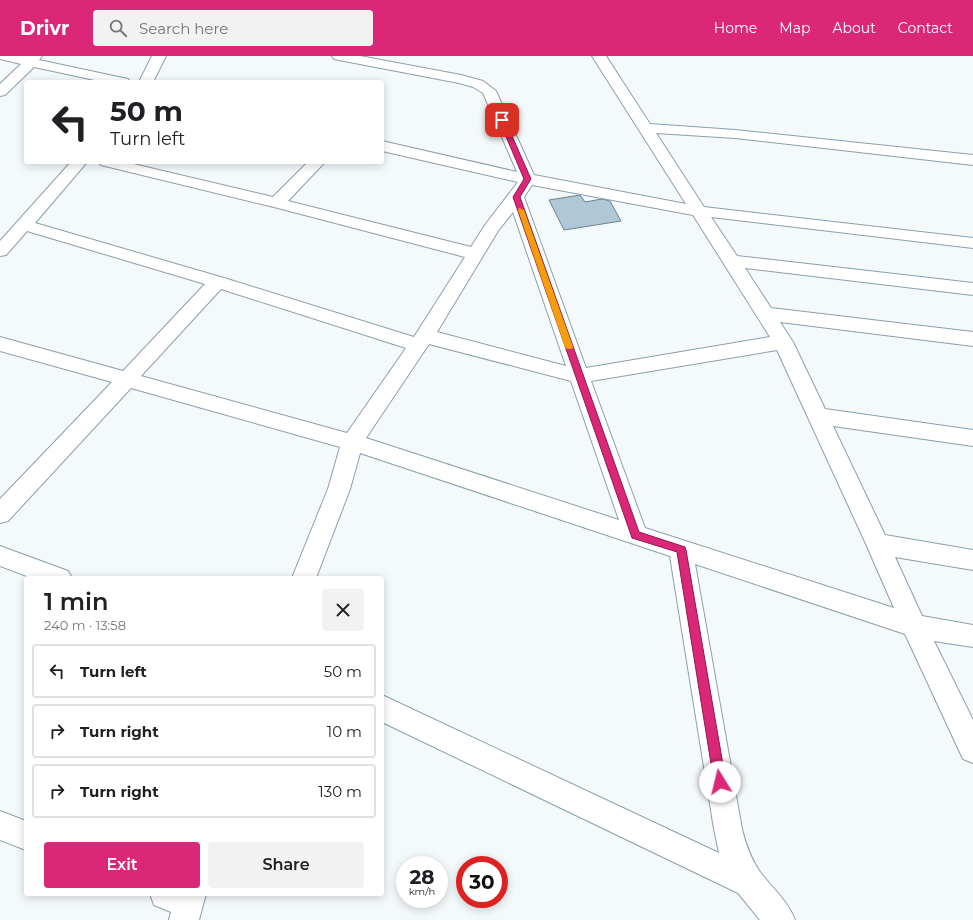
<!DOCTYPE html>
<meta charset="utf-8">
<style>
body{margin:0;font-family:Montserrat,sans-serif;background:#f2f2f2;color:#202124;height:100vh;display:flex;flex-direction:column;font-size:15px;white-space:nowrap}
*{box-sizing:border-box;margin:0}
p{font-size:13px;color:#757577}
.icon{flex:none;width:22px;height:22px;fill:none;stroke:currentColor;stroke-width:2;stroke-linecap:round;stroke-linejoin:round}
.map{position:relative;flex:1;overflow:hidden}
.side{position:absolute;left:24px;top:520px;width:360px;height:320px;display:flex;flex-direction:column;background:#fff;border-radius:4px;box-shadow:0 2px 10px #0003}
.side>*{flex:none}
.hud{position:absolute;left:24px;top:24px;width:360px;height:84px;border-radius:4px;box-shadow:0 2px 10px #0003;background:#fff;color:#202124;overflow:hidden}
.speed{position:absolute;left:396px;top:800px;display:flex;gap:8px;font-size:20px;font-weight:700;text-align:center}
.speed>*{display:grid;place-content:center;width:52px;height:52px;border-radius:50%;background:#fff;box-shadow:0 2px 10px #0003;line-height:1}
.speed small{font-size:10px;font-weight:400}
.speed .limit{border:6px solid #d22;background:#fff;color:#111}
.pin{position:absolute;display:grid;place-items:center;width:34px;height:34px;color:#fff;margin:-17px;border-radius:8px;box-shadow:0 2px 6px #0006}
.me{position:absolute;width:44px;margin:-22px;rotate:351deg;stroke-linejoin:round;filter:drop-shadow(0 0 3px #0008)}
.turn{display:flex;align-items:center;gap:14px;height:84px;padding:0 20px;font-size:18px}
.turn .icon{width:52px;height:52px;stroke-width:2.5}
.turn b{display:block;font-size:28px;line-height:34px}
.round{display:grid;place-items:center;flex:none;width:42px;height:42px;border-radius:4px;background:#f2f2f2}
.overview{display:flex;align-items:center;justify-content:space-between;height:68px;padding:0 20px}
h1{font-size:24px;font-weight:600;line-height:30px}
.action{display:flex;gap:8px;margin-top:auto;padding:8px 20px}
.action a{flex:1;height:46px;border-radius:4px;background:#db2777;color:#fff;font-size:16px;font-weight:600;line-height:46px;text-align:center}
.action a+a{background:#f2f2f2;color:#202124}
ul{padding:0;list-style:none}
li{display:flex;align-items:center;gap:12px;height:54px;margin:0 8px 6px;padding:0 12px;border:2px solid #e0e0e0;border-radius:4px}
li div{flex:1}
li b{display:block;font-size:15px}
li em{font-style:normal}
header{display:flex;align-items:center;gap:24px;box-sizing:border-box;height:56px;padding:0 20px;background:#db2777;color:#fff}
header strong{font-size:19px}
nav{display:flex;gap:22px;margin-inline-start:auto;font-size:14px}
.search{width:280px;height:36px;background:#f2f2f2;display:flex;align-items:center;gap:10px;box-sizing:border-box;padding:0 14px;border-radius:4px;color:#757577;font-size:15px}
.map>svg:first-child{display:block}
.building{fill:#b0c8d6;stroke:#6c828e}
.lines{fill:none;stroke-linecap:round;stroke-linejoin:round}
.minor-casing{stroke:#89a0ad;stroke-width:2}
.minor{fill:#fff;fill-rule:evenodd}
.route{fill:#db2777;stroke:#8e194d}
.slow{fill:#f59e0b}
</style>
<header>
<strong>Drivr</strong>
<div class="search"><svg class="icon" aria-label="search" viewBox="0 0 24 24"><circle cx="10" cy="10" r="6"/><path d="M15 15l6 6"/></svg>Search here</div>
<nav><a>Home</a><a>Map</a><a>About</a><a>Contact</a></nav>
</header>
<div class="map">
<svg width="973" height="864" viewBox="0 0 973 864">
<rect width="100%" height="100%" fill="#f4f9fb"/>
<!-- building -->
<path class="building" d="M580,139L585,146L602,143L610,145L621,165L564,174L549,144Z"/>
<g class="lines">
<defs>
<g id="minor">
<path d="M0,0H42L39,4L123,22L128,23L130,26H104L34,11L5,39L0,40V28L21,8L0,3Z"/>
<path d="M152,0H166L153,26H139Z"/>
<path d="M332,0H360L461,19L483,25L496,35L534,119L686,148L592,0H606L650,68L735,74L973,99V109L735,82L656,77L704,151L973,182V192L711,161L737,200L973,227V239L745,212L771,252L973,276V290L780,266L793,286L825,353L973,374V390L833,370L885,479L973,494V514L895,501L922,560L973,569V591L934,585L973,664V707L963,703L905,578L695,508L742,773C746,789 751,803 760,816C772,832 788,845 795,864H760L738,837L382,666V639L719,797L714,773L670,500L360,397L350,433L316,522H292L328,433L340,391L131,332L8,465L0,467V443L112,326L0,295V281L123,315L205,228L27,175L6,199L0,200V185L71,106H87L35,167L224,222L414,281L465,201L274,151L101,109L98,106H125L273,141L308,106H325L288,145L471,191L485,169L518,126L382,95V85L517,116L483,37L473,31L459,27L339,4L334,3ZM532,129L693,159L770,281L586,312L524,141ZM513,156L566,310L437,276L498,175ZM221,233L406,292L347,377L141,320ZM429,288L571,325L619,464L366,382ZM777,294L866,488L894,552L645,472L591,325Z"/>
<path d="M0,490L68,515L72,522H32L0,510Z"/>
<path d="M0,755L26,765V794L0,784Z"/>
<path d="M150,838H206L199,864H169L171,856L154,849Z"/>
</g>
</defs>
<!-- minor casing -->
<use href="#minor" class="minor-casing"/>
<!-- minor -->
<use href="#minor" class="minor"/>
</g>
<!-- route -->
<path class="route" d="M502,62L505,64L531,123L520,141L639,476L685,491L686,494L726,726L724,730L720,732L716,730L714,726L677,496L632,482L631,479L513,141L524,123L499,64Z"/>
<!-- slow -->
<path class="slow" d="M519,152L524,154L573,291L572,293H567L565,291L518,154Z"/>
</svg>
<div class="speed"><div>28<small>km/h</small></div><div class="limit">30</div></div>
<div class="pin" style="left:502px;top:64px;background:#d93025"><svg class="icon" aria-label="arrive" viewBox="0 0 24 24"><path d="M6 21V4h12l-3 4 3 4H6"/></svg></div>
<svg class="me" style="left:720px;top:726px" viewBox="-20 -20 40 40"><circle r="19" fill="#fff"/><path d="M0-13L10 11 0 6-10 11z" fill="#db2777"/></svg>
<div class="hud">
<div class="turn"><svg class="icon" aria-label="left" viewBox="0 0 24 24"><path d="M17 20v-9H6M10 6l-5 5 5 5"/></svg><div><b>50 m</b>Turn left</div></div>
</div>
<section class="side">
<div class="overview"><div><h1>1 min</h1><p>240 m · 13:58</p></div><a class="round"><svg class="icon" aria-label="close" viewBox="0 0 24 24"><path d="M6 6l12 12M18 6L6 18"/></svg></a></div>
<ul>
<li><svg class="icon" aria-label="left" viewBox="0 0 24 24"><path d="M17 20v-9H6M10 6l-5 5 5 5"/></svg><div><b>Turn left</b></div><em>50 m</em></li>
<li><svg class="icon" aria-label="right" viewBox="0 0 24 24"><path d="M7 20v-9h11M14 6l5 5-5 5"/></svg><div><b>Turn right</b></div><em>10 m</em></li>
<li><svg class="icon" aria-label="right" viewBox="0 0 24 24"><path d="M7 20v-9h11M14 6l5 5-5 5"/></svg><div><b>Turn right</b></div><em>130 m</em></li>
</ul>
<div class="action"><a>Exit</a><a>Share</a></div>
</section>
</div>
